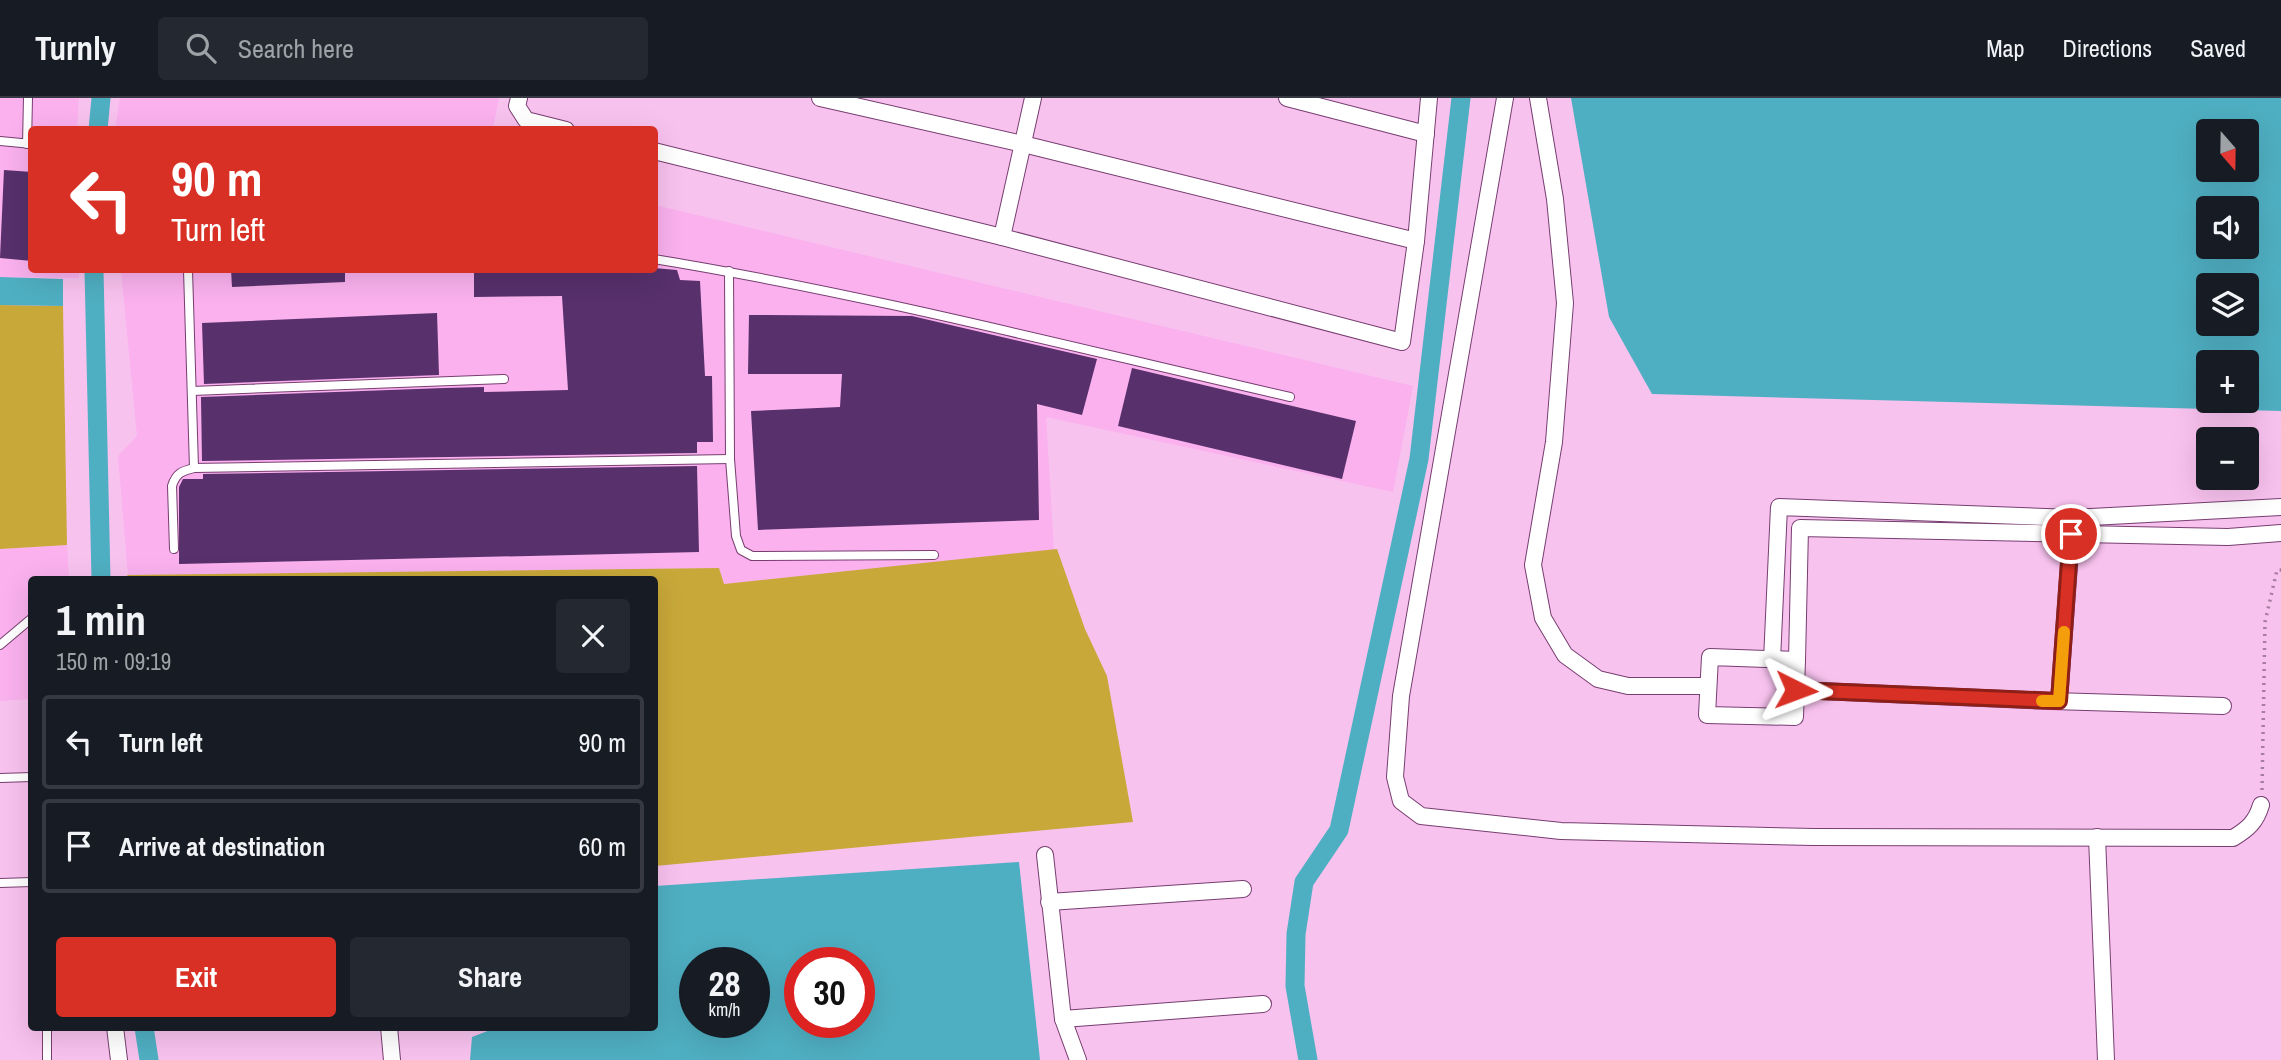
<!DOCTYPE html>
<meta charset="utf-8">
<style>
body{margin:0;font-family:"Archivo Narrow",sans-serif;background:#242831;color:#f1f3f6;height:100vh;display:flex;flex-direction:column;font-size:26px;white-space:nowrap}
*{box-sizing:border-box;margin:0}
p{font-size:23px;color:#9ea1a6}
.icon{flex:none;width:38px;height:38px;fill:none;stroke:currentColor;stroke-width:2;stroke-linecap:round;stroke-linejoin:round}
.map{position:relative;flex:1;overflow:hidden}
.side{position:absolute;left:28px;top:478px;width:630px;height:455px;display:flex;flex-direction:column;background:#171b24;border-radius:7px;box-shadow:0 7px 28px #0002}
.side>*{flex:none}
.top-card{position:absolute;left:28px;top:28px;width:630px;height:147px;border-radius:7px;box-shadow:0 7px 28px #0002;background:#d93025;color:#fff;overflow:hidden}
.needle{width:46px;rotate:160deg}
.tools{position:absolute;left:2196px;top:21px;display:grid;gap:14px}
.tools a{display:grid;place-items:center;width:63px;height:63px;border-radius:7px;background:#171b24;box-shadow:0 7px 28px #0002;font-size:35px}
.speed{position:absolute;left:679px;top:849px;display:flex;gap:14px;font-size:35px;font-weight:700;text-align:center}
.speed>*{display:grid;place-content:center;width:91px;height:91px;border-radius:50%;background:#171b24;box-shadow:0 7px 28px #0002;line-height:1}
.speed small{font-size:18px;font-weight:400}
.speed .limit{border:10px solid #d22;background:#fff;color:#111}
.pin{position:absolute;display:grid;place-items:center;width:60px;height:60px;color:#fff;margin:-30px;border:4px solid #fff;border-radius:50%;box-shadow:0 2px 7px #0007}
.me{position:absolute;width:77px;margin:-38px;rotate:93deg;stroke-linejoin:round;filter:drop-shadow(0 0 5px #0008)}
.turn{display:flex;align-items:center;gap:24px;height:147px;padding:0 28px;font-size:32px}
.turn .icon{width:91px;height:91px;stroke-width:2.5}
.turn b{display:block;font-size:49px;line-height:60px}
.round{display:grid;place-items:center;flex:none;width:74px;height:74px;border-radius:7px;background:#242831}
.head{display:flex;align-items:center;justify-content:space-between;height:119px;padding:0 28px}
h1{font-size:42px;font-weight:800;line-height:52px}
.action{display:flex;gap:14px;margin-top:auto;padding:14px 28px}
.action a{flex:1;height:80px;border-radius:7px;background:#d93025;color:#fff;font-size:28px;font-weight:800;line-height:80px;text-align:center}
.action a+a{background:#242831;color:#f1f3f6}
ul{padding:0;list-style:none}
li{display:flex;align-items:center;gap:21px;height:94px;margin:0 14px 10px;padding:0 14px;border:4px solid #363941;border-radius:7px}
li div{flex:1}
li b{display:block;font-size:26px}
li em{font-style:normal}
header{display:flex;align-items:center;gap:42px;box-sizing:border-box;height:98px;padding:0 35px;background:#171b24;border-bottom:2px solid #363941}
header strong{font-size:33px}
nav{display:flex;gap:38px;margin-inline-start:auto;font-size:24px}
.search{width:490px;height:63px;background:#242831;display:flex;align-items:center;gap:18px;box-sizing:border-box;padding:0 24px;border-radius:7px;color:#9ea1a6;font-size:26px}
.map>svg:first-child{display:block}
.built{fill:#fab1ee}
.green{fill:#c8a839}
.water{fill:#4fafc2;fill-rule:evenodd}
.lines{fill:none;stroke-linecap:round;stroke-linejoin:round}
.canal{stroke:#4fafc2;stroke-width:19}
.building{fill:#57306c}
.service-casing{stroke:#773e70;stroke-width:10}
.minor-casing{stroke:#773e70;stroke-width:18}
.path{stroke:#a67ca0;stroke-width:3.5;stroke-dasharray:2 5;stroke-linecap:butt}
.service{stroke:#fff;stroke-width:8}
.minor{stroke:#fff;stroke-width:16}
.route-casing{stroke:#8d1f18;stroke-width:18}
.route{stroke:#d93025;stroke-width:12}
.slow{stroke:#f59e0b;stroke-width:12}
</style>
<header>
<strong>Turnly</strong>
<div class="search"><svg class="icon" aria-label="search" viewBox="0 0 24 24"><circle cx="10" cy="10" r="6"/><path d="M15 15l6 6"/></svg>Search here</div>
<nav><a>Map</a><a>Directions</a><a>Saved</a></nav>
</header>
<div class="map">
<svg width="2281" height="962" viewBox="0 0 2281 962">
<rect width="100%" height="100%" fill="#f8c2ef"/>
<!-- built -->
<g class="built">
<path d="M0,0H79L77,31L32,32V172H79V180L0,179Z"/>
<path d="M120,0H499L493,31H115Z"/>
<path d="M655,107L1413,288L1393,394L1046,319L1054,452L724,486L719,470L128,477L118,358L137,338L121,172H654Z"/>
<path d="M67,447L69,481H32L31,601L0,603V451Z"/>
</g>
<!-- green -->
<g class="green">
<path d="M0,207L63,208L67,447L0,451Z"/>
<path d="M1057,451L1085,531L1107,578L1133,724L655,768L654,481H122L128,477L719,470L724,486Z"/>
</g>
<!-- water -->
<g class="water">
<path d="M1571,0H2281V313L1652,296L1609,219ZM2208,33H2247V72H2208ZM2208,110H2247V149H2208ZM2208,187H2247V226H2208ZM2208,264H2247V303H2208Z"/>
<path d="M0,179L63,181V208L0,207Z"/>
<path d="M1019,764L1040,962H470L472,939L498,929H654L655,788ZM695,864H754V924H695ZM800,864H859V924H800Z"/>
</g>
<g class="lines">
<!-- canal -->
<g class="canal">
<path d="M98,32L101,0"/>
<path d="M94,172L101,481"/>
<path d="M144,929L149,962"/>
<path d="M1308,962L1295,888L1296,836L1304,784L1339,732L1419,361L1461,0"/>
</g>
</g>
<!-- building -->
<g class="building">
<path d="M4,72L32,74V163L0,160Z"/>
<path d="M654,170L677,172L680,182L700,183L705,278H712L713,344H697V355L202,363L201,299L444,290L484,289V294L568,292L562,198L474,199V172Z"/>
<path d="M231,172H345V184L232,189Z"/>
<path d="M437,215L439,277L204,286L202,225Z"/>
<path d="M749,217L912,218L1097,261L1082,317L1037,306L1039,422L758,432L751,313L840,309L842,276H748Z"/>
<path d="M1132,270L1356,323L1342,381L1118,328Z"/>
<path d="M697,368L699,454L179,466V389L183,381H203V376Z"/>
</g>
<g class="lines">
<defs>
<g id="service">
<path d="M0,43L32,46"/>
<path d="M27,46L28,0"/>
<path d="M654,161C868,196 1079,251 1290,299"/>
<path d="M188,172L194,370L730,361"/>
<path d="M729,173L730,361L736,438L741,452L752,458L934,457"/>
<path d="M192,293L504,281"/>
<path d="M174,451L172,388C176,375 182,373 194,370"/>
<path d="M0,547L32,520"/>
<path d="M0,680L32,679"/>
<path d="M0,785L32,784"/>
<path d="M47,929V962"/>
</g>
<g id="minor">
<path d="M519,0L517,8L526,22L566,32"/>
<path d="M820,0L1023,46L1416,143"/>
<path d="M1287,0L1426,36"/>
<path d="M1505,0L1401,598L1395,679L1401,703L1421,718L1561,733L1814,739L2233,740C2248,731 2256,724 2261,707"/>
<path d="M1538,0L1555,101L1565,205L1554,344L1533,467L1543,520L1565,557L1598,581L1628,588H1708"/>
<path d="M654,53L1002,139L1402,244L1416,143L1429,0"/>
<path d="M1002,139L1033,0"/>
<path d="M1710,559L1797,562L1795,619L1707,617Z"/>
<path d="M1772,562L1779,409L2072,420L2281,409"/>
<path d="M1797,562L1800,430L2228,439L2281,435"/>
<path d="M1796,592L2052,603L2223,608"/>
<path d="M2059,603L2072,426"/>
<path d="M2097,739L2106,962"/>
<path d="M1045,757L1063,921L1078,962"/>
<path d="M1049,804L1243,791"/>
<path d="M1063,921L1263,906"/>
<path d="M115,929L119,962"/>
<path d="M389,929L392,962"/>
</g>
</defs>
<!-- service casing -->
<use href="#service" class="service-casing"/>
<!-- minor casing -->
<use href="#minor" class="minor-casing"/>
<!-- path -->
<path class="path" d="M2262,692L2265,524L2277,472H2281"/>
<!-- service -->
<use href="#service" class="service"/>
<!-- minor -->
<use href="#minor" class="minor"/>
</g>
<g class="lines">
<defs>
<path id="route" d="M1796,592L2059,603L2071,436"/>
</defs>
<!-- route casing -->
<use href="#route" class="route-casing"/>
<!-- route -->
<use href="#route" class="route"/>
<!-- slow -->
<path class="slow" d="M2042,603H2059L2064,534"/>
</g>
</svg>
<div class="tools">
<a><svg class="needle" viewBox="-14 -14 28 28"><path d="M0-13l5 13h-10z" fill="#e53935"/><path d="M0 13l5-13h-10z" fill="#9ea1a6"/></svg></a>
<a><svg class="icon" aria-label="sound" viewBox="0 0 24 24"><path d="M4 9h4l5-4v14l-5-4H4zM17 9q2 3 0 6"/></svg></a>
<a><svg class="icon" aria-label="layers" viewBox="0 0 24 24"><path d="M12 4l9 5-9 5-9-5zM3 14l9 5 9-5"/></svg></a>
<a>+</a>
<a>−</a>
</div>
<div class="speed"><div>28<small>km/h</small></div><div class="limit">30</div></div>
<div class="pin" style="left:2071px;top:436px;background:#d93025"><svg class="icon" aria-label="arrive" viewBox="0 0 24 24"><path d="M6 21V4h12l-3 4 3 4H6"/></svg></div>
<svg class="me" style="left:1796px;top:592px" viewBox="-20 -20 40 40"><path d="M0-17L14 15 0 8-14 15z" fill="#d93025" stroke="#fff" stroke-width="4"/></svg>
<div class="top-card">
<div class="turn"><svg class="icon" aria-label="left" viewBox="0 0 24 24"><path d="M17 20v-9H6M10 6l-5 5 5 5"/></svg><div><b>90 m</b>Turn left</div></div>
</div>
<section class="side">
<div class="head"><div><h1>1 min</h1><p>150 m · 09:19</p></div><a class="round"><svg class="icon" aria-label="close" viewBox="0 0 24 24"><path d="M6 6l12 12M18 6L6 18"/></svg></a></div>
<ul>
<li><svg class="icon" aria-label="left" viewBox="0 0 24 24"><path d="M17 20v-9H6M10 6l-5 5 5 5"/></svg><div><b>Turn left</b></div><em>90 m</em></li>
<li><svg class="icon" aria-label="arrive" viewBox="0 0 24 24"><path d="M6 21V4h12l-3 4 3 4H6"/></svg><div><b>Arrive at destination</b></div><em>60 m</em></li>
</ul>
<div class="action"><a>Exit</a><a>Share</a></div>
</section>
</div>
